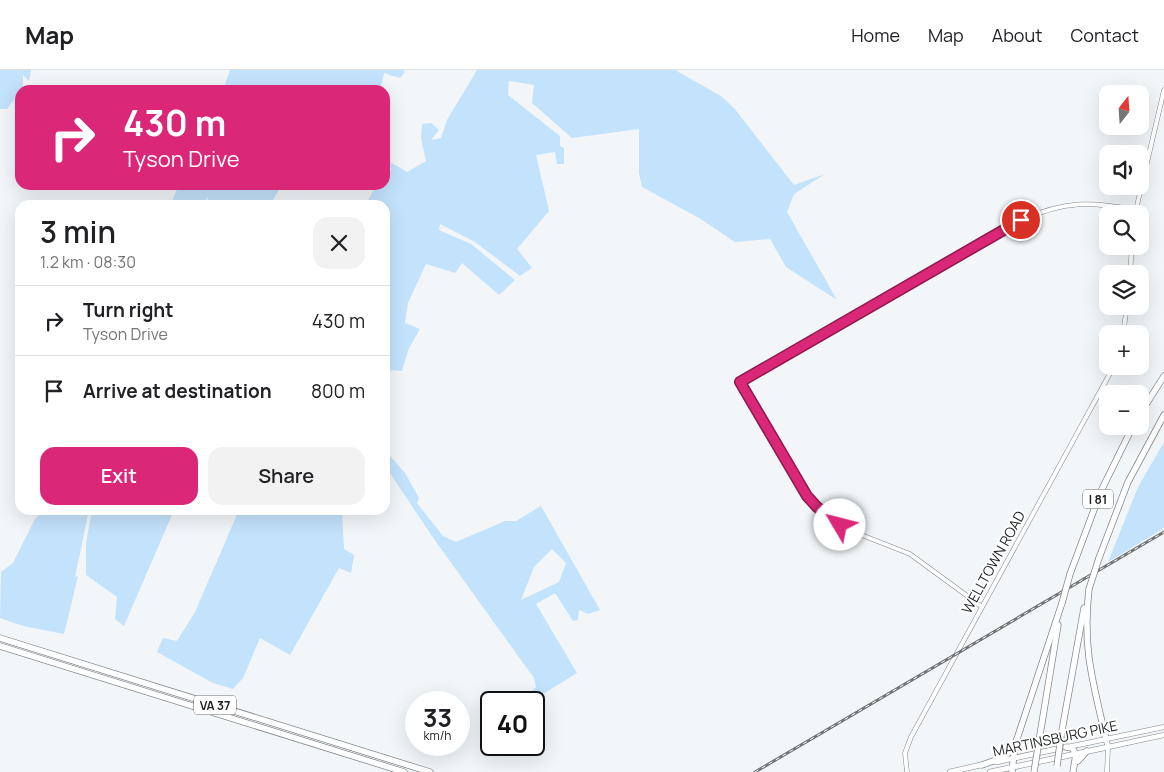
<!DOCTYPE html>
<meta charset="utf-8">
<style>
body{margin:0;font-family:Manrope,sans-serif;background:#f2f2f2;color:#202124;height:100vh;display:flex;flex-direction:column;font-size:19px;white-space:nowrap}
*{box-sizing:border-box;margin:0}
p{font-size:16px;color:#757577}
.icon{flex:none;width:28px;height:28px;fill:none;stroke:currentColor;stroke-width:2;stroke-linecap:round;stroke-linejoin:round}
.map{position:relative;flex:1;overflow:hidden}
.drawer{position:absolute;left:15px;top:130px;width:375px;height:315px;display:flex;flex-direction:column;background:#fff;border-radius:15px;box-shadow:0 5px 20px #0002}
.drawer>*{flex:none}
.guide{position:absolute;left:15px;top:15px;width:375px;height:105px;border-radius:15px;box-shadow:0 5px 20px #0002;background:#db2777;color:#fff;overflow:hidden}
.needle{width:32px;rotate:17deg}
.fabs{position:absolute;left:1099px;top:15px;display:grid;gap:10px}
.fabs a{display:grid;place-items:center;width:50px;height:50px;border-radius:10px;background:#fff;box-shadow:0 5px 20px #0002;font-size:25px}
.speed{position:absolute;left:405px;top:621px;display:flex;gap:10px;font-size:25px;font-weight:700;text-align:center}
.speed>*{display:grid;place-content:center;width:65px;height:65px;border-radius:50%;background:#fff;box-shadow:0 5px 20px #0002;line-height:1}
.speed small{font-size:12px;font-weight:400}
.speed .limit{border:2px solid #111;border-radius:8px;background:#fff;color:#111}
.pin{position:absolute;display:grid;place-items:center;width:42px;height:42px;color:#fff;margin:-21px;border:2px solid #fff;border-radius:50%;box-shadow:0 1px 5px #0007}
.me{position:absolute;width:55px;margin:-28px;rotate:307deg;stroke-linejoin:round;filter:drop-shadow(0 0 4px #0008)}
.turn{display:flex;align-items:center;gap:18px;height:105px;padding:0 25px;font-size:22px}
.turn .icon{width:65px;height:65px;stroke-width:2.5}
.turn b{display:block;font-size:35px;line-height:42px}
.round{display:grid;place-items:center;flex:none;width:52px;height:52px;border-radius:15px;background:#f2f2f2}
.summary{display:flex;align-items:center;justify-content:space-between;height:85px;padding:0 25px}
h1{font-size:30px;font-weight:600;line-height:38px}
.button{display:flex;gap:10px;margin-top:auto;padding:10px 25px}
.button a{flex:1;height:58px;border-radius:15px;background:#db2777;color:#fff;font-size:20px;font-weight:600;line-height:58px;text-align:center}
.button a+a{background:#f2f2f2;color:#202124}
ul{padding:0;list-style:none}
li{display:flex;align-items:center;gap:15px;height:70px;padding:0 25px;border-top:1px solid #e0e0e0}
li div{flex:1}
li b{display:block;font-size:19px}
li em{font-style:normal}
header{display:flex;align-items:center;gap:30px;box-sizing:border-box;height:70px;padding:0 25px;background:#fff;border-bottom:1px solid #e0e0e0}
header strong{font-size:24px}
nav{display:flex;gap:28px;margin-inline-start:auto;font-size:18px}
.map>svg:first-child{display:block}
.green{fill:#c3e2fb;fill-rule:evenodd}
.lines{fill:none;stroke-linecap:round;stroke-linejoin:round}
.tertiary-casing{stroke:#84878a;stroke-width:5}
.primary-casing{stroke:#84878a;stroke-width:5.5}
.trunk-casing{stroke:#84878a;stroke-width:6}
.motorway-casing{stroke:#84878a;stroke-width:7}
.tertiary{stroke:#fff;stroke-width:4}
.primary{stroke:#fff;stroke-width:4.5}
.trunk{stroke:#fff;stroke-width:5}
.motorway{stroke:#fff;stroke-width:5.5}
.rail-casing{stroke:#717476;stroke-width:3}
.rail{stroke:#fff;stroke-width:1;stroke-dasharray:4;stroke-linecap:butt}
.motorway-bridge-casing{stroke:#84878a;stroke-width:7;stroke-linecap:butt}
.motorway-bridge{stroke:#fff;stroke-width:5.5}
.route-casing{stroke:#8e194d;stroke-width:12}
.route{stroke:#db2777;stroke-width:9}
.labels{text-anchor:middle;dominant-baseline:central;stroke-width:4;stroke-linejoin:round;paint-order:stroke}
.shield{fill:#fff;stroke:#626464;stroke-width:1}
.shield-label{font-size:12px;font-weight:bold;fill:#1f2122}
.street-label{font-size:14px;fill:#1f2122;stroke:#fff}
</style>
<header>
<strong>Map</strong>
<nav><a>Home</a><a>Map</a><a>About</a><a>Contact</a></nav>
</header>
<div class="map">
<svg width="1164" height="702" viewBox="0 0 1164 702">
<rect width="100%" height="100%" fill="#f2f6f9"/>
<!-- green -->
<g class="green">
<path d="M0,0H31L29,11L23,5V18L7,39H0Z"/>
<path d="M230,0H403L405,2L400,8L384,3L380,20H223Z"/>
<path d="M477,0H675L721,26L734,38L794,115L825,104L794,124L787,142L837,230L786,197L770,169L735,172L699,148L642,117L639,103V59L572,68L532,33L534,15L509,11L508,25L560,66V76L564,78V94H557L555,82L536,85L549,141L517,179L532,198L520,206L475,172L440,154L439,160L471,174L515,210L499,225L462,193L455,203L426,194L408,233L405,253L420,259L409,278L402,301L391,300L385,309V135H365L377,115H385V106L391,100L390,92L407,102L426,91L421,68L422,54L431,53L439,60L431,70L441,68L447,50Z"/>
<path d="M179,115H282L270,135H207L208,127L202,135H170Z"/>
<path d="M1164,372V458L1108,492L1138,417Z"/>
<path d="M385,380L405,403L419,428L417,433L443,466L456,472L505,451H516L541,436L600,540L588,544L579,540L578,550L573,551L555,523L536,534L577,603L530,632H520L536,617L534,608L434,469L385,396ZM552,479L566,493L559,512L521,530L534,497Z"/>
<path d="M44,440H89L75,507L78,506L64,564L23,556L0,548L1,502L13,493L35,449Z"/>
<path d="M92,440H174L124,556L115,549L117,527L86,505V473Z"/>
<path d="M239,440H342L344,479L354,485L351,503L339,498L290,585L260,568L243,608L233,619L213,613L157,582L163,568L177,571L195,542Z"/>
</g>
<g class="lines">
<defs>
<g id="tertiary">
<path d="M1135,144L1164,20"/>
<path d="M1130,204L1132,176"/>
<path d="M1123,264L1127,236"/>
<path d="M981,536L910,484L849,460L817,437L802,419L740,312L1021,150C1065,131 1089,131 1136,140"/>
<path d="M907,702L905,683L911,667L1114,296"/>
<path d="M1107,702L1108,677"/>
</g>
<g id="primary">
<path d="M1068,677L1164,657"/>
<path d="M1108,677L1164,665"/>
</g>
<g id="trunk">
<path d="M996,692L1061,678"/>
<path d="M950,702L985,694"/>
<path d="M990,702L1108,677L1106,669"/>
</g>
<g id="motorway">
<path d="M1140,344L1164,306"/>
<path d="M1099,488L1128,412L1164,345"/>
<path d="M1070,504L1101,421L1133,356"/>
<path d="M1089,519C1082,578 1093,612 1106,669"/>
<path d="M0,568L430,702"/>
<path d="M0,576L404,702"/>
<path d="M1061,666L1084,538"/>
<path d="M1039,671L1058,555"/>
<path d="M1066,677L1072,678L1076,684L1073,702"/>
<path d="M1078,691L1087,681"/>
<path d="M982,695L1004,687L1013,679"/>
<path d="M1012,702L1015,675L1062,533"/>
</g>
</defs>
<!-- tertiary casing -->
<use href="#tertiary" class="tertiary-casing"/>
<!-- primary casing -->
<use href="#primary" class="primary-casing"/>
<!-- trunk casing -->
<use href="#trunk" class="trunk-casing"/>
<!-- motorway casing -->
<use href="#motorway" class="motorway-casing"/>
<!-- tertiary -->
<use href="#tertiary" class="tertiary"/>
<!-- primary -->
<use href="#primary" class="primary"/>
<!-- trunk -->
<use href="#trunk" class="trunk"/>
<!-- motorway -->
<use href="#motorway" class="motorway"/>
<defs>
<path id="rail" d="M755,702L1164,462"/>
</defs>
<!-- rail casing -->
<use href="#rail" class="rail-casing"/>
<!-- rail -->
<use href="#rail" class="rail"/>
<defs>
<g id="motorway-bridge">
<path d="M1089,519L1099,488"/>
<path d="M1062,533L1070,504"/>
<path d="M1057,696L1061,666"/>
<path d="M1034,702L1039,671"/>
</g>
</defs>
<!-- motorway-bridge casing -->
<use href="#motorway-bridge" class="motorway-bridge-casing"/>
<!-- motorway-bridge -->
<use href="#motorway-bridge" class="motorway-bridge"/>
</g>
<g class="lines">
<defs>
<path id="route" d="M840,455L817,437L807,426L740,312L1021,150"/>
</defs>
<!-- route casing -->
<use href="#route" class="route-casing"/>
<!-- route -->
<use href="#route" class="route"/>
</g>
<g class="labels">
<!-- shield labels -->
<g class="shield">
<rect x="1083" y="419.5" width="30" height="19" rx="4"/>
<rect x="194" y="625.5" width="42" height="19" rx="4"/>
</g>
<g class="shield-label">
<text x="1098" y="429">I 81</text>
<text x="215" y="635">VA 37</text>
</g>
<!-- street labels -->
<g class="street-label">
<text transform="translate(993 492) rotate(-61)">WELLTOWN ROAD</text>
<text transform="translate(1055 668) rotate(-12)">MARTINSBURG PIKE</text>
</g>
</g>
</svg>
<div class="fabs">
<a><svg class="needle" viewBox="-14 -14 28 28"><path d="M0-13l5 13h-10z" fill="#e53935"/><path d="M0 13l5-13h-10z" fill="#757577"/></svg></a>
<a><svg class="icon" aria-label="sound" viewBox="0 0 24 24"><path d="M4 9h4l5-4v14l-5-4H4zM17 9q2 3 0 6"/></svg></a>
<a><svg class="icon" aria-label="search" viewBox="0 0 24 24"><circle cx="10" cy="10" r="6"/><path d="M15 15l6 6"/></svg></a>
<a><svg class="icon" aria-label="layers" viewBox="0 0 24 24"><path d="M12 4l9 5-9 5-9-5zM3 14l9 5 9-5"/></svg></a>
<a>+</a>
<a>−</a>
</div>
<div class="speed"><div>33<small>km/h</small></div><div class="limit">40</div></div>
<div class="pin" style="left:1021px;top:150px;background:#d93025"><svg class="icon" aria-label="arrive" viewBox="0 0 24 24"><path d="M6 21V4h12l-3 4 3 4H6"/></svg></div>
<svg class="me" style="left:840px;top:455px" viewBox="-20 -20 40 40"><circle r="19" fill="#fff"/><path d="M0-13L10 11 0 6-10 11z" fill="#db2777"/></svg>
<div class="guide">
<div class="turn"><svg class="icon" aria-label="right" viewBox="0 0 24 24"><path d="M7 20v-9h11M14 6l5 5-5 5"/></svg><div><b>430 m</b>Tyson Drive</div></div>
</div>
<section class="drawer">
<div class="summary"><div><h1>3 min</h1><p>1.2 km · 08:30</p></div><a class="round"><svg class="icon" aria-label="close" viewBox="0 0 24 24"><path d="M6 6l12 12M18 6L6 18"/></svg></a></div>
<ul>
<li><svg class="icon" aria-label="right" viewBox="0 0 24 24"><path d="M7 20v-9h11M14 6l5 5-5 5"/></svg><div><b>Turn right</b><p>Tyson Drive</p></div><em>430 m</em></li>
<li><svg class="icon" aria-label="arrive" viewBox="0 0 24 24"><path d="M6 21V4h12l-3 4 3 4H6"/></svg><div><b>Arrive at destination</b></div><em>800 m</em></li>
</ul>
<div class="button"><a>Exit</a><a>Share</a></div>
</section>
</div>
